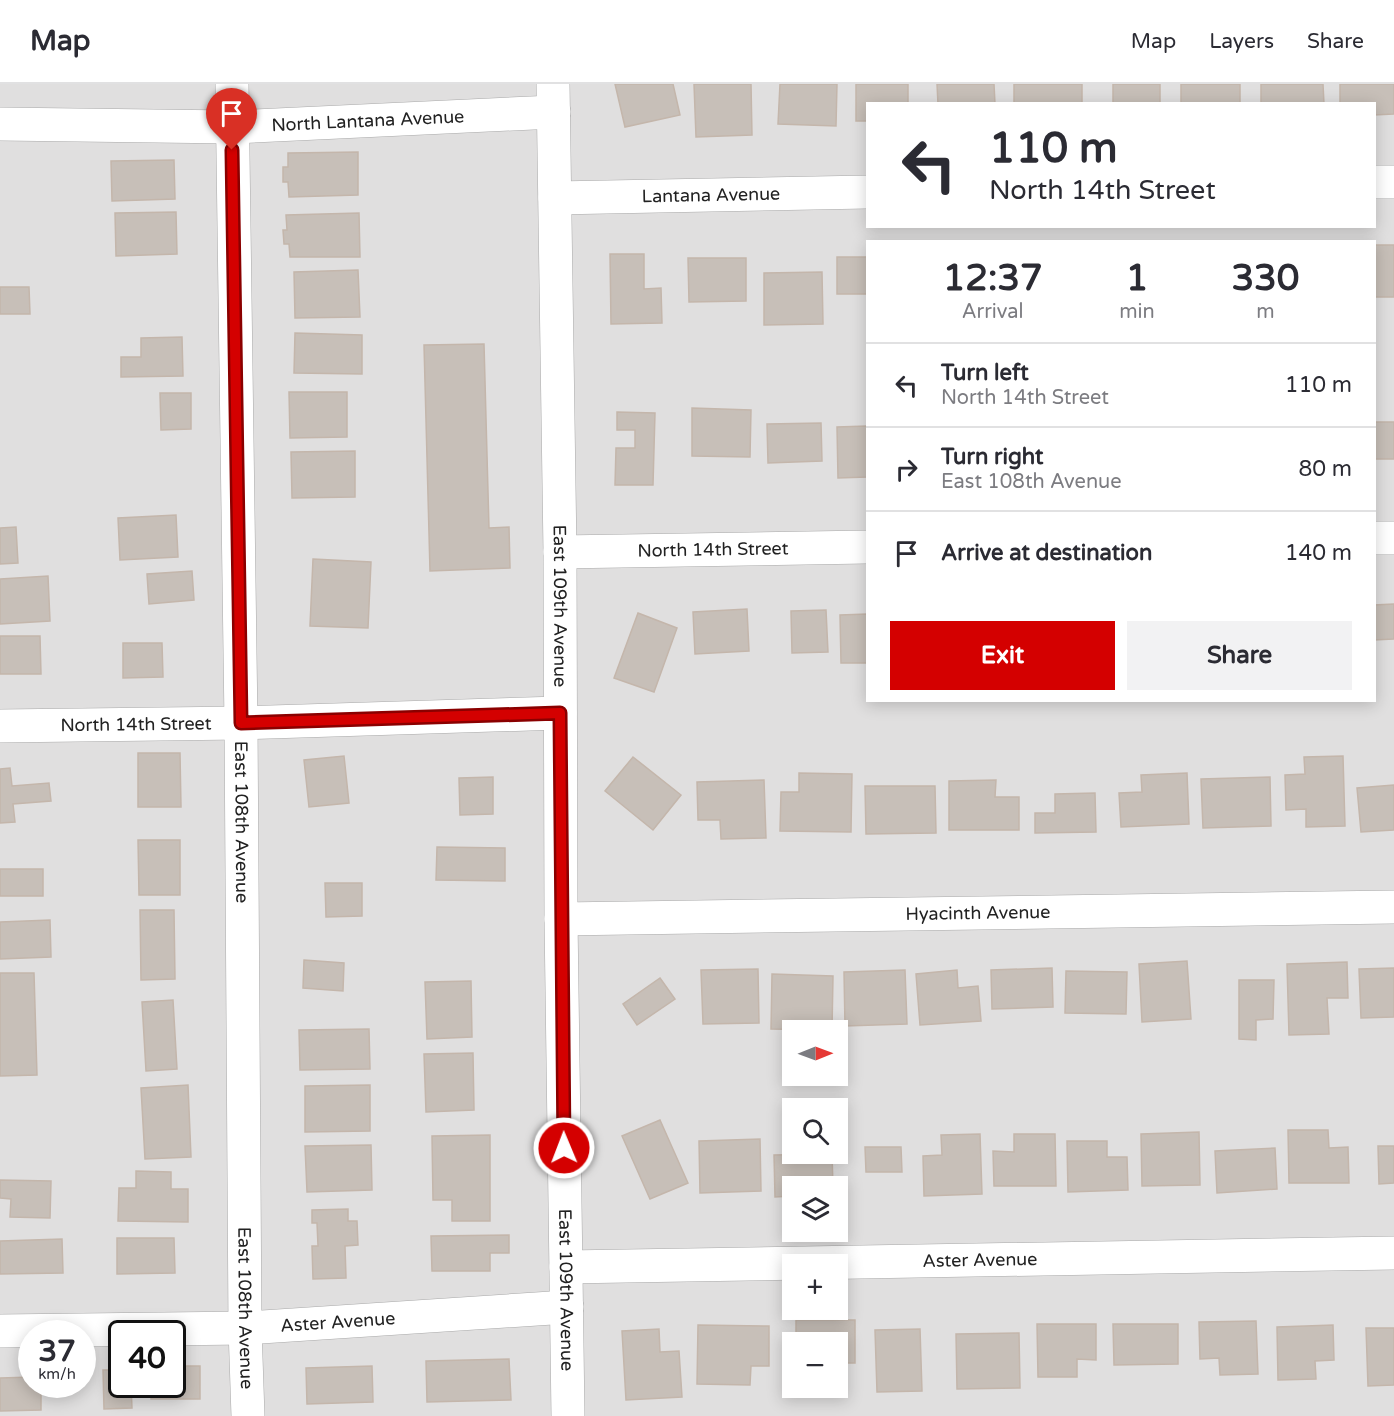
<!DOCTYPE html>
<meta charset="utf-8">
<style>
body{margin:0;font-family:"Varela Round",sans-serif;background:#f2f2f3;color:#2b2b33;height:100vh;display:flex;flex-direction:column;font-size:22px;white-space:nowrap}
*{box-sizing:border-box;margin:0}
p{font-size:20px;color:#7c7c81}
.icon{flex:none;width:33px;height:33px;fill:none;stroke:currentColor;stroke-width:2;stroke-linecap:round;stroke-linejoin:round}
.map{position:relative;flex:1;overflow:hidden}
.sheet{position:absolute;left:866px;top:156px;width:510px;height:462px;display:flex;flex-direction:column;background:#fff;border-radius:0px;box-shadow:0 3px 15px #0003}
.sheet>*{flex:none}
.banner{position:absolute;left:866px;top:18px;width:510px;height:126px;border-radius:0px;box-shadow:0 3px 15px #0003;background:#fff;color:#2b2b33;overflow:hidden}
.needle{width:39px;rotate:89deg}
.controls{position:absolute;left:782px;top:936px;display:grid;gap:12px}
.controls a{display:grid;place-items:center;width:66px;height:66px;border-radius:0px;background:#fff;box-shadow:0 3px 15px #0003;font-size:30px}
.speed{position:absolute;left:18px;top:1236px;display:flex;gap:12px;font-size:30px;font-weight:700;text-align:center}
.speed>*{display:grid;place-content:center;width:78px;height:78px;border-radius:50%;background:#fff;box-shadow:0 3px 15px #0003;line-height:1}
.speed small{font-size:15px;font-weight:400}
.speed .limit{border:3px solid #111;border-radius:9px;background:#fff;color:#111}
.pin{position:absolute;display:grid;place-items:center;width:51px;height:51px;color:#fff;margin:-62px -26px;border-radius:50% 50% 50% 0;rotate:-45deg;box-shadow:0 0 6px #0007}
.pin .icon{rotate:45deg}
.me{position:absolute;width:66px;margin:-33px;rotate:359deg;stroke-linejoin:round;filter:drop-shadow(0 0 4px #0008)}
.turn{display:flex;align-items:center;gap:21px;height:126px;padding:0 24px;font-size:27px}
.turn .icon{width:78px;height:78px;stroke-width:2.5}
.turn b{display:block;font-size:42px;line-height:51px}
.eta{display:flex;justify-content:space-evenly;align-items:center;height:102px;text-align:center}
.eta b{font-size:36px;font-weight:700;line-height:42px}
.button{display:flex;gap:12px;margin-top:auto;padding:12px 24px}
.button a{flex:1;height:69px;border-radius:0px;background:#d40000;color:#fff;font-size:24px;font-weight:700;line-height:69px;text-align:center}
.button a+a{background:#f2f2f3;color:#2b2b33}
ul{padding:0;list-style:none}
li{display:flex;align-items:center;gap:18px;height:84px;padding:0 24px;border-top:2px solid #e1e1e2}
li div{flex:1}
li b{display:block;font-size:22px}
li em{font-style:normal}
header{display:flex;align-items:center;gap:36px;box-sizing:border-box;height:84px;padding:0 30px;background:#fff;border-bottom:2px solid #e1e1e2}
header strong{font-size:28px}
nav{display:flex;gap:33px;margin-inline-start:auto;font-size:21px}
.map>svg:first-child{display:block}
.residential{fill:#e0dfdf;fill-rule:evenodd}
.building{fill:#c7bfb8;stroke:#c4b6ab;stroke-width:1.5}
.lines{fill:none;stroke-linecap:round;stroke-linejoin:round}
.minor-casing{stroke:#a9a9a9;stroke-width:34}
.minor{stroke:#fff;stroke-width:33}
.route-casing{stroke:#8a0000;stroke-width:15}
.route{stroke:#d40000;stroke-width:10}
.labels{text-anchor:middle;dominant-baseline:central;stroke-width:6;stroke-linejoin:round;paint-order:stroke}
.street-label{font-size:18px;fill:#222;stroke:#fff}
</style>
<header>
<strong>Map</strong>
<nav><a>Map</a><a>Layers</a><a>Share</a></nav>
</header>
<div class="map">
<svg width="1394" height="1332" viewBox="0 0 1394 1332">
<rect width="100%" height="100%" fill="#f2efe9"/>
<!-- residential -->
<path class="residential" d="M0,0H1394V1332H0ZM867,20H1374V142H867ZM867,158H1374V616H867ZM792,946H837V992H792ZM792,1024H837V1070H792ZM792,1102H837V1148H792ZM792,1180H837V1226H792ZM32,1250H82V1300H32ZM122,1250H172V1300H122ZM792,1258H837V1304H792Z"/>
<!-- building -->
<g class="building">
<path d="M615,0H673L680,31L625,43Z"/>
<path d="M694,0H751L752,51L696,53Z"/>
<path d="M780,0H837L836,42L778,40Z"/>
<path d="M856,0H908V20H867V37H856Z"/>
<path d="M937,0H994L995,20H938Z"/>
<rect x="1014" y="0" width="68" height="20"/>
<rect x="1113" y="0" width="47" height="20"/>
<rect x="1181" y="0" width="59" height="20"/>
<path d="M1261,0H1323L1324,20H1261Z"/>
<path d="M1340,0H1394V30L1374,31V20H1340Z"/>
<path d="M358,68V111L289,113L288,98H283V83H288V69Z"/>
<path d="M174,76L175,115L112,117L111,77Z"/>
<path d="M176,128L177,170L116,172L115,129Z"/>
<path d="M359,129L360,173H290L289,160H284L283,146H287L286,131Z"/>
<rect x="1374" y="161" width="20" height="52"/>
<path d="M610,170H644V205L661,204L662,239L611,240Z"/>
<rect x="837" y="173" width="30" height="37"/>
<path d="M688,174H746V217L689,218Z"/>
<path d="M358,186L360,233L295,234L294,188Z"/>
<path d="M822,188L823,240L764,241V189Z"/>
<path d="M0,203H29L30,230H0Z"/>
<path d="M295,249L362,251V290L294,289Z"/>
<path d="M182,253L183,292L121,293V273H141V254Z"/>
<path d="M484,260L489,444L509,443L510,484L430,487L424,261Z"/>
<path d="M289,308H347V353L290,354Z"/>
<path d="M160,309H191V345L161,346Z"/>
<path d="M692,324L751,326L750,373L692,372Z"/>
<path d="M617,328L655,329L653,401H615L616,364H635V346H617Z"/>
<rect x="1374" y="338" width="20" height="37"/>
<path d="M821,339L822,377L768,379L767,340Z"/>
<path d="M867,342V393L838,394L837,343Z"/>
<path d="M355,367V413L292,414L291,368Z"/>
<path d="M176,431L178,473L120,476L118,434Z"/>
<path d="M16,443L18,479L0,480V444Z"/>
<path d="M313,475L371,478L368,544L310,542Z"/>
<path d="M192,487L194,516L149,520L147,490Z"/>
<path d="M48,492L50,537L0,540V495Z"/>
<path d="M1394,520V555L1374,556V521Z"/>
<path d="M747,525L749,567L695,570L693,528Z"/>
<path d="M826,526L828,568L792,569L791,527Z"/>
<path d="M638,529L677,544L654,608L614,594Z"/>
<path d="M867,530V579H841L840,531Z"/>
<path d="M0,552H40L41,590H0Z"/>
<path d="M123,559H162L163,593L123,594Z"/>
<path d="M138,669H180L181,723H138Z"/>
<path d="M344,672L349,719L309,723L304,676Z"/>
<path d="M1343,672L1345,742L1306,743V725L1286,726L1285,691L1305,690L1304,673Z"/>
<path d="M633,673L681,711L653,746L605,707Z"/>
<path d="M10,684L12,702L49,699L51,717L13,720L15,738L0,739V685Z"/>
<path d="M799,689L852,690L851,748L780,747L781,708H799Z"/>
<path d="M1187,689L1189,740L1121,743L1119,709L1142,708L1141,691Z"/>
<path d="M493,693V730L460,731L459,694Z"/>
<path d="M1270,693L1271,742L1203,744L1201,695Z"/>
<path d="M764,696L766,754L721,755L720,736H698L697,698Z"/>
<path d="M996,696L995,713H1019V746H949V697Z"/>
<path d="M1394,701V746L1361,748L1357,704Z"/>
<path d="M865,702H935L936,749L866,750Z"/>
<path d="M1095,709L1096,748L1035,749V729H1055V710Z"/>
<path d="M138,756H180V811H139Z"/>
<path d="M437,763L505,764V797L436,796Z"/>
<rect x="0" y="785" width="43" height="27"/>
<path d="M325,799H362V832L326,833Z"/>
<path d="M140,826H174L175,895L141,896Z"/>
<path d="M50,836L51,873L0,875V838Z"/>
<path d="M304,876L344,879L343,907L303,904Z"/>
<path d="M1187,877L1191,935L1142,938L1139,880Z"/>
<path d="M1347,878L1348,914H1327L1329,950L1289,951L1287,880Z"/>
<path d="M1052,884L1053,923L992,925L991,886Z"/>
<path d="M1394,884V933L1361,934L1359,885Z"/>
<path d="M758,885L759,939L703,940L701,886Z"/>
<path d="M905,886L907,940L845,942L844,888Z"/>
<path d="M957,886L958,904L978,902L981,937L920,941L916,890Z"/>
<path d="M1066,887L1127,888L1126,930L1065,929Z"/>
<path d="M0,889H34L37,991L0,992Z"/>
<path d="M772,890L833,892L832,946L771,945Z"/>
<path d="M660,894L675,915L637,941L623,920Z"/>
<path d="M1239,896H1274L1273,935L1256,936V956L1239,955Z"/>
<path d="M471,897L472,953L427,955L425,898Z"/>
<path d="M173,916L177,985L146,987L142,918Z"/>
<path d="M369,945L370,985L300,986L299,946Z"/>
<path d="M473,969L474,1026L426,1028L424,970Z"/>
<path d="M188,1001L191,1073L145,1075L141,1004Z"/>
<path d="M370,1001V1047L305,1048V1002Z"/>
<path d="M660,1036L688,1099L650,1115L622,1052Z"/>
<path d="M1288,1046H1328L1329,1064L1348,1063L1349,1099H1289Z"/>
<path d="M1199,1048L1200,1101L1142,1102L1141,1050Z"/>
<path d="M980,1050L982,1110L924,1112L923,1072L942,1071L941,1051Z"/>
<path d="M1014,1050H1055L1056,1102H994L993,1067L1014,1068Z"/>
<path d="M490,1051V1137H452V1116H433L432,1052Z"/>
<path d="M760,1055L761,1107L700,1109L699,1057Z"/>
<path d="M1067,1057H1107V1073H1127L1128,1106L1068,1108Z"/>
<path d="M371,1061L372,1106L307,1108L305,1062Z"/>
<path d="M1378,1062H1394V1099L1379,1100Z"/>
<path d="M865,1063H901L902,1088H866Z"/>
<path d="M1275,1064L1277,1105L1217,1109L1215,1067Z"/>
<path d="M832,1070L833,1102H792V1112L775,1113L774,1071Z"/>
<path d="M136,1087L171,1088V1105H188V1138L118,1137L119,1104H136Z"/>
<path d="M0,1096L51,1097L50,1134L10,1133L11,1115L0,1114Z"/>
<path d="M348,1125V1137H357L358,1161L345,1162L346,1194L313,1195L312,1162H318L317,1139H312V1126Z"/>
<path d="M509,1151V1169H490V1187H432L431,1152Z"/>
<path d="M117,1154H174L175,1189L117,1190Z"/>
<path d="M62,1155L63,1189L0,1190V1157Z"/>
<path d="M796,1236H855V1279H837V1258H796Z"/>
<path d="M1256,1237L1258,1290L1220,1291L1219,1274L1200,1275L1199,1238Z"/>
<path d="M1037,1240H1096V1276L1077,1275V1293H1038Z"/>
<path d="M1113,1240H1178V1280L1114,1281Z"/>
<path d="M698,1241L769,1242V1282H751L750,1301L697,1300Z"/>
<path d="M1333,1241L1334,1276L1315,1277L1316,1295L1278,1296L1277,1243Z"/>
<path d="M1366,1244H1394V1301L1368,1302Z"/>
<path d="M659,1245L660,1268L679,1267L682,1313L626,1316L622,1247Z"/>
<path d="M920,1245L922,1307L877,1308L875,1246Z"/>
<path d="M1019,1249L1020,1304L957,1305L956,1250Z"/>
<path d="M509,1275L511,1316L427,1318L426,1277Z"/>
<path d="M172,1282H200V1315H151V1300H172Z"/>
<path d="M372,1282L373,1318L307,1320L306,1284Z"/>
<path d="M103,1286H122V1300H131L132,1324L104,1325Z"/>
<path d="M32,1293V1300H41V1326L0,1327V1294Z"/>
</g>
<g class="lines">
<defs>
<g id="minor">
<path id="s1" d="M232,0L241,639L245,1244L248,1332"/>
<path id="s2" d="M553,0L560,468L561,835L568,1332"/>
<path id="s3" d="M0,40L232,43L554,28"/>
<path d="M1374,98H1394"/>
<path id="s4" d="M555,114L867,108"/>
<path d="M1374,454H1394"/>
<path id="s5" d="M560,468L867,463"/>
<path id="s6" d="M0,642L241,639L560,629"/>
<path id="s7" d="M561,835L1394,823"/>
<path id="s8" d="M566,1183L1394,1169"/>
<path id="s9" d="M0,1247L245,1244L567,1223"/>
</g>
</defs>
<!-- minor casing -->
<use href="#minor" class="minor-casing"/>
<!-- minor -->
<use href="#minor" class="minor"/>
</g>
<g class="lines">
<defs>
<path id="route" d="M232,66L241,639L560,629L564,1064"/>
</defs>
<!-- route casing -->
<use href="#route" class="route-casing"/>
<!-- route -->
<use href="#route" class="route"/>
</g>
<g class="labels">
<!-- street labels -->
<g class="street-label">
<text stroke="none"><textPath href="#s3" startOffset="368">North Lantana Avenue</textPath></text>
<text stroke="none"><textPath href="#s4" startOffset="156">Lantana Avenue</textPath></text>
<text stroke="none"><textPath href="#s5" startOffset="153">North 14th Street</textPath></text>
<text stroke="none"><textPath href="#s2" startOffset="522">East 109th Avenue</textPath></text>
<text stroke="none"><textPath href="#s6" startOffset="136">North 14th Street</textPath></text>
<text stroke="none"><textPath href="#s1" startOffset="738">East 108th Avenue</textPath></text>
<text stroke="none"><textPath href="#s7" startOffset="417">Hyacinth Avenue</textPath></text>
<text stroke="none"><textPath href="#s8" startOffset="414">Aster Avenue</textPath></text>
<text stroke="none"><textPath href="#s2" startOffset="1206">East 109th Avenue</textPath></text>
<text stroke="none"><textPath href="#s1" startOffset="1224">East 108th Avenue</textPath></text>
<text stroke="none"><textPath href="#s9" startOffset="338">Aster Avenue</textPath></text>
</g>
</g>
</svg>
<div class="controls">
<a><svg class="needle" viewBox="-14 -14 28 28"><path d="M0-13l5 13h-10z" fill="#e53935"/><path d="M0 13l5-13h-10z" fill="#7c7c81"/></svg></a>
<a><svg class="icon" aria-label="search" viewBox="0 0 24 24"><circle cx="10" cy="10" r="6"/><path d="M15 15l6 6"/></svg></a>
<a><svg class="icon" aria-label="layers" viewBox="0 0 24 24"><path d="M12 4l9 5-9 5-9-5zM3 14l9 5 9-5"/></svg></a>
<a>+</a>
<a>−</a>
</div>
<div class="speed"><div>37<small>km/h</small></div><div class="limit">40</div></div>
<div class="pin" style="left:232px;top:66px;background:#d93025"><svg class="icon" aria-label="arrive" viewBox="0 0 24 24"><path d="M6 21V4h12l-3 4 3 4H6"/></svg></div>
<svg class="me" style="left:564px;top:1064px" viewBox="-20 -20 40 40"><circle r="17" fill="#d40000" stroke="#fff" stroke-width="3"/><path d="M0-11L8 9 0 5-8 9z" fill="#fff"/></svg>
<div class="banner">
<div class="turn"><svg class="icon" aria-label="left" viewBox="0 0 24 24"><path d="M17 20v-9H6M10 6l-5 5 5 5"/></svg><div><b>110 m</b>North 14th Street</div></div>
</div>
<section class="sheet">
<div class="eta">
<div><b>12:37</b><p>Arrival</p></div>
<div><b>1</b><p>min</p></div>
<div><b>330</b><p>m</p></div>
</div>
<ul>
<li><svg class="icon" aria-label="left" viewBox="0 0 24 24"><path d="M17 20v-9H6M10 6l-5 5 5 5"/></svg><div><b>Turn left</b><p>North 14th Street</p></div><em>110 m</em></li>
<li><svg class="icon" aria-label="right" viewBox="0 0 24 24"><path d="M7 20v-9h11M14 6l5 5-5 5"/></svg><div><b>Turn right</b><p>East 108th Avenue</p></div><em>80 m</em></li>
<li><svg class="icon" aria-label="arrive" viewBox="0 0 24 24"><path d="M6 21V4h12l-3 4 3 4H6"/></svg><div><b>Arrive at destination</b></div><em>140 m</em></li>
</ul>
<div class="button"><a>Exit</a><a>Share</a></div>
</section>
</div>
